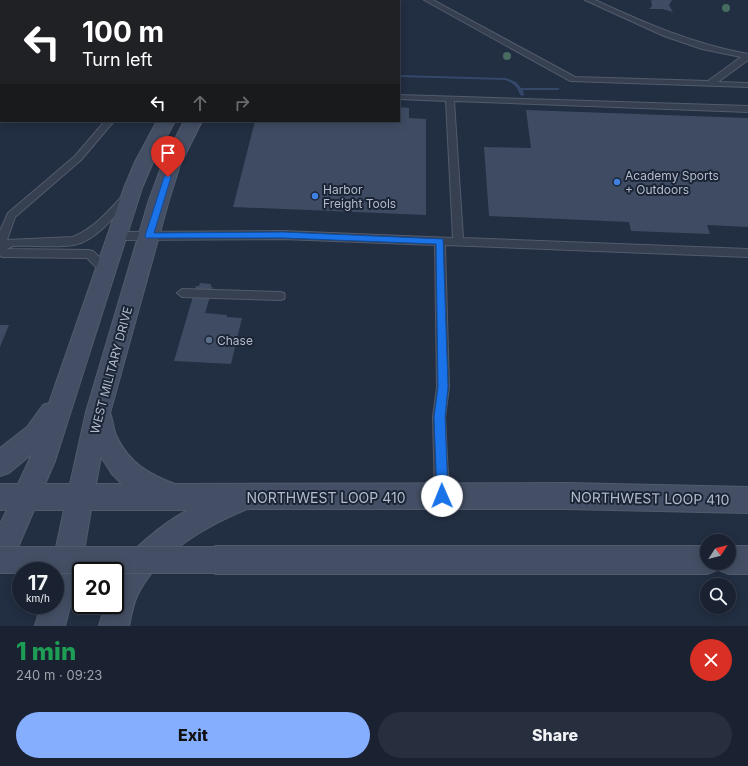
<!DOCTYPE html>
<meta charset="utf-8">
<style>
body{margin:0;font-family:Inter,sans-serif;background:#272f3e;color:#f1f3f6;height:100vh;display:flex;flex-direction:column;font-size:15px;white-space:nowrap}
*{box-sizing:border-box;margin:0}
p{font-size:13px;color:#9fa4ac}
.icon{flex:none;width:22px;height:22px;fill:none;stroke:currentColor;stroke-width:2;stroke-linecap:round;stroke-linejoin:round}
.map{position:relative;height:626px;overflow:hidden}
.panel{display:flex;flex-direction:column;background:#1a2232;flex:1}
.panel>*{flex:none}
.hud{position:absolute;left:0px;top:0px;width:400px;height:122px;box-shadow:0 2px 10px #0003,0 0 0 1px #383f4d;background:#202124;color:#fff;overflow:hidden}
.needle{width:26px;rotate:54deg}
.fabs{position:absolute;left:700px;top:534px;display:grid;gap:8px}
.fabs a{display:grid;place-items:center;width:36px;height:36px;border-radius:50%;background:#1a2232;box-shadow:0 2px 10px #0003,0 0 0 1px #383f4d;font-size:20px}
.speed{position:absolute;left:12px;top:562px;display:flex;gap:8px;font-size:20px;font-weight:700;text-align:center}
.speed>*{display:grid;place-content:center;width:52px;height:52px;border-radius:50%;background:#1a2232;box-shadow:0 2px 10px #0003,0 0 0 1px #383f4d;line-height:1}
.speed small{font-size:10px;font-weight:400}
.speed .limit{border:2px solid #111;border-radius:6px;background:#fff;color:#111}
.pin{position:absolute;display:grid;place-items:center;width:34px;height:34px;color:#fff;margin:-41px -17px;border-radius:50% 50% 50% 0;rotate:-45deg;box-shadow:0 0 4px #0007}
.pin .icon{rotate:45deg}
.me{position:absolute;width:44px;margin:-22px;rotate:359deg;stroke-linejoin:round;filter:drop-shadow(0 0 3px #0008)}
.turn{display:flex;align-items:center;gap:14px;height:84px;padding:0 16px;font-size:18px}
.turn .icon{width:52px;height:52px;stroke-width:2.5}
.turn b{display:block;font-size:28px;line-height:34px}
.lanes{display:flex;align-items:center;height:38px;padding:0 16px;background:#0003;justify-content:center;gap:20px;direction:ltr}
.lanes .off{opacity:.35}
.round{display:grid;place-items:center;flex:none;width:42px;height:42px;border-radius:21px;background:#272f3e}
.head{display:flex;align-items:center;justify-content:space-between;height:68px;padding:0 16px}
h1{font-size:24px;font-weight:800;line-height:30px;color:#1e9e55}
.action{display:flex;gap:8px;margin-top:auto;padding:8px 16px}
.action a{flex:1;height:46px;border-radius:24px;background:#85aeff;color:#111;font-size:16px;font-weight:800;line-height:46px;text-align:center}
.action a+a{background:#272f3e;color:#f1f3f6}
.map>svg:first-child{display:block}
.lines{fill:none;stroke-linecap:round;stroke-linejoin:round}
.stream{fill:#34486a;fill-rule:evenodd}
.building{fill:#3e4b62}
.lane-casing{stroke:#525b6c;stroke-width:2}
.secondary-casing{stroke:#525b6c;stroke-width:2}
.lane{fill:#374051;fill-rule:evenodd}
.secondary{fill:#444f65;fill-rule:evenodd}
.secondary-bridge-casing{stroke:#525b6c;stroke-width:28;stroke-linecap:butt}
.secondary-bridge{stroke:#444f65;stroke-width:26}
.tree{fill:#486c5f}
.route{fill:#1a73e8;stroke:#114b97}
.shop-dot{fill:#3f7fe0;stroke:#1b2536;stroke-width:1.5}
.service-dot{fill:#5c6f8a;stroke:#1b2536;stroke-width:1.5}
.labels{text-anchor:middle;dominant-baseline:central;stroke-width:4;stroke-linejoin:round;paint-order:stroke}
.poi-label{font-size:12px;fill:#b3bbcc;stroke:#1b2536;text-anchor:start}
.street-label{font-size:12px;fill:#b3bbcc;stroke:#1b2536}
.near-street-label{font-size:14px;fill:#b3bbcc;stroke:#1b2536}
</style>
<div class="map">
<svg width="748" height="626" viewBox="0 0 748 626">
<rect width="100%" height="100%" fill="#222e42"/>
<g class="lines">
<!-- stream -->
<g class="stream">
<path d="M346,0H350L349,1H345Z"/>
<path d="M399,75L506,78L516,82L521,88H558L560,89L558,90H523L524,95L522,96C519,94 519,91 517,88C514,84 510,82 505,80L399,77Z"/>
</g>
</g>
<!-- building -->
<g class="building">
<path d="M651,0H672L669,5L673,12L662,9H649L652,6Z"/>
<path d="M399,107L409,108V118L426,119V215L233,207L255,121H399Z"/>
<path d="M526,110L748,118V227L707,225L710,234L631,231L629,222L489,216L484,147L531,148Z"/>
<path d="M200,283L211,284V287H213L205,313L227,315V317L242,318L231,364L174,361L196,286H199Z"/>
<path d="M0,325H9L0,347Z"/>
</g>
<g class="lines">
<defs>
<g id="lane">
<rect x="203" y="0" width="8" height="1"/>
<path d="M424,0H433L575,77L708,81L741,57L702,49L664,36L585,0H595C645,23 693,44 748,54V60L718,82L748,83V87L570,81Z"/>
<rect x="0" y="85" width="1" height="4"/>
<path d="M399,95L748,106V112L454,101L463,238L748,249V257L445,245L449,387L445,417L449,496L447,501L442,502L437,501L435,496L433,417L437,387L435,245L283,239L117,240L112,236L117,232L283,231L453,238L446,101L399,99Z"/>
<path d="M105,121H114L81,160L15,217L7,240L73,237C94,228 109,211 124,194H130L132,196L130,198C117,214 96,241 74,245C55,248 32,245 13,246L7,249L89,250L93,251L110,267L111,270L110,273H102L87,258L2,257L0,255V231L8,213L75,156Z"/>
<path d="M182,289L280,292L284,293L285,296L284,299L280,300L182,297L177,293Z"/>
</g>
<g id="secondary">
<path d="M157,121H175L153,162L142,188L55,461L45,484H70L86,412L149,200L162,165L184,121H202L180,165L169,200L110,413C113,420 113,429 117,437C129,463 149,474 175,484L567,483L748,487V513L567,509H247C206,526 157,554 137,596C133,605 131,616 129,626H99L105,605H115C115,597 114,588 115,580C119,556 167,521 188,510H91L83,557L65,626H35L41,605H55V571H51L64,510H34L10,566L0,570V524L7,510H0V484H18L32,454L9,473L0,476V448L27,427L43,405L49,403L124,188L135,162ZM101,457L112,474L122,484H96Z"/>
<path d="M216,546H707V563H729V546H748V574H729L719,570L718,568L717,570L707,574H216L206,570L202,560L206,550Z"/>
</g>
</defs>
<!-- lane casing -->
<use href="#lane" class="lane-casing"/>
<!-- secondary casing -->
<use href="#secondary" class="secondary-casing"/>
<!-- lane -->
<use href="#lane" class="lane"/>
<!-- secondary -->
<use href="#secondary" class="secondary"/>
<defs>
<path id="secondary-bridge" d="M0,560H216"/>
</defs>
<!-- secondary-bridge casing -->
<use href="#secondary-bridge" class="secondary-bridge-casing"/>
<!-- secondary-bridge -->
<use href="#secondary-bridge" class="secondary-bridge"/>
</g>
<!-- trees -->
<g class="tree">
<circle cx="726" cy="8" r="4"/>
<circle cx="507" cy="56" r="4"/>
</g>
<!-- route -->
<path class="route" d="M168,174L171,177L154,233L283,232L443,239L448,387L445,417L448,496L446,500L442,502L438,500L437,496L434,417L438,387L436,244L283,238H146L145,236L164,177Z"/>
<!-- markers -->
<g class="shop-dot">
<circle cx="617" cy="182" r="4"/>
<circle cx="315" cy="196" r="4"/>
</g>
<circle class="service-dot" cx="209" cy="340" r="4"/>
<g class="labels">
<!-- poi labels -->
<g class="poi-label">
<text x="625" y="175">Academy Sports<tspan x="625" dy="14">+ Outdoors</tspan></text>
<text x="323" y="189">Harbor<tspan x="323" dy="14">Freight Tools</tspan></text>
<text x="217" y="340">Chase</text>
</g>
<!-- street labels -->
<g class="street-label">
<text transform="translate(111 370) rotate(-75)">WEST MILITARY DRIVE</text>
</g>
<!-- near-street labels -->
<g class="near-street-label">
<text x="326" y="497">NORTHWEST LOOP 410</text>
<text transform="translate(650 498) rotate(1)">NORTHWEST LOOP 410</text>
</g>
</g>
</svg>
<div class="fabs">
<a><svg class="needle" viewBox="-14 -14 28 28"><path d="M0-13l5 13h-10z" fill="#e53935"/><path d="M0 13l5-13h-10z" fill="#9fa4ac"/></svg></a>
<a><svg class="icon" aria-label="search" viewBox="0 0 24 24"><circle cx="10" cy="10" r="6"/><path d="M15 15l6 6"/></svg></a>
</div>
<div class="speed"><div>17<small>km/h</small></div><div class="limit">20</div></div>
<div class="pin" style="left:168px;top:177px;background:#d93025"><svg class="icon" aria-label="arrive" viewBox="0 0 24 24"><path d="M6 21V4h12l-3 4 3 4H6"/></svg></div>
<svg class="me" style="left:442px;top:496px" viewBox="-20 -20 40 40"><circle r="19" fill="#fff"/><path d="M0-13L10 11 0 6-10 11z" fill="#1a73e8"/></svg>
<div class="hud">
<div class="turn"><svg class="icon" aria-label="left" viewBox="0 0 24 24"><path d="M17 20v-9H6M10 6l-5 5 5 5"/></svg><div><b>100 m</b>Turn left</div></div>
<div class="lanes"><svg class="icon" aria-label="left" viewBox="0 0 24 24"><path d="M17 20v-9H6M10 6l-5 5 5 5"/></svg><svg class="icon off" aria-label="ahead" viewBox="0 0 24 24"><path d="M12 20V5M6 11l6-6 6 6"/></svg><svg class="icon off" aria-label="right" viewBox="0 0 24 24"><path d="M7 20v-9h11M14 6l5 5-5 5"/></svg></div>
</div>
</div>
<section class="panel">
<div class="head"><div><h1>1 min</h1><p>240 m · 09:23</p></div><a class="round" style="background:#d93025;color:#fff"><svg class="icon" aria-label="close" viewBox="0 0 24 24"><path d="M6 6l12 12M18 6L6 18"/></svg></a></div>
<div class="action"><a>Exit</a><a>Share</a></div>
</section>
